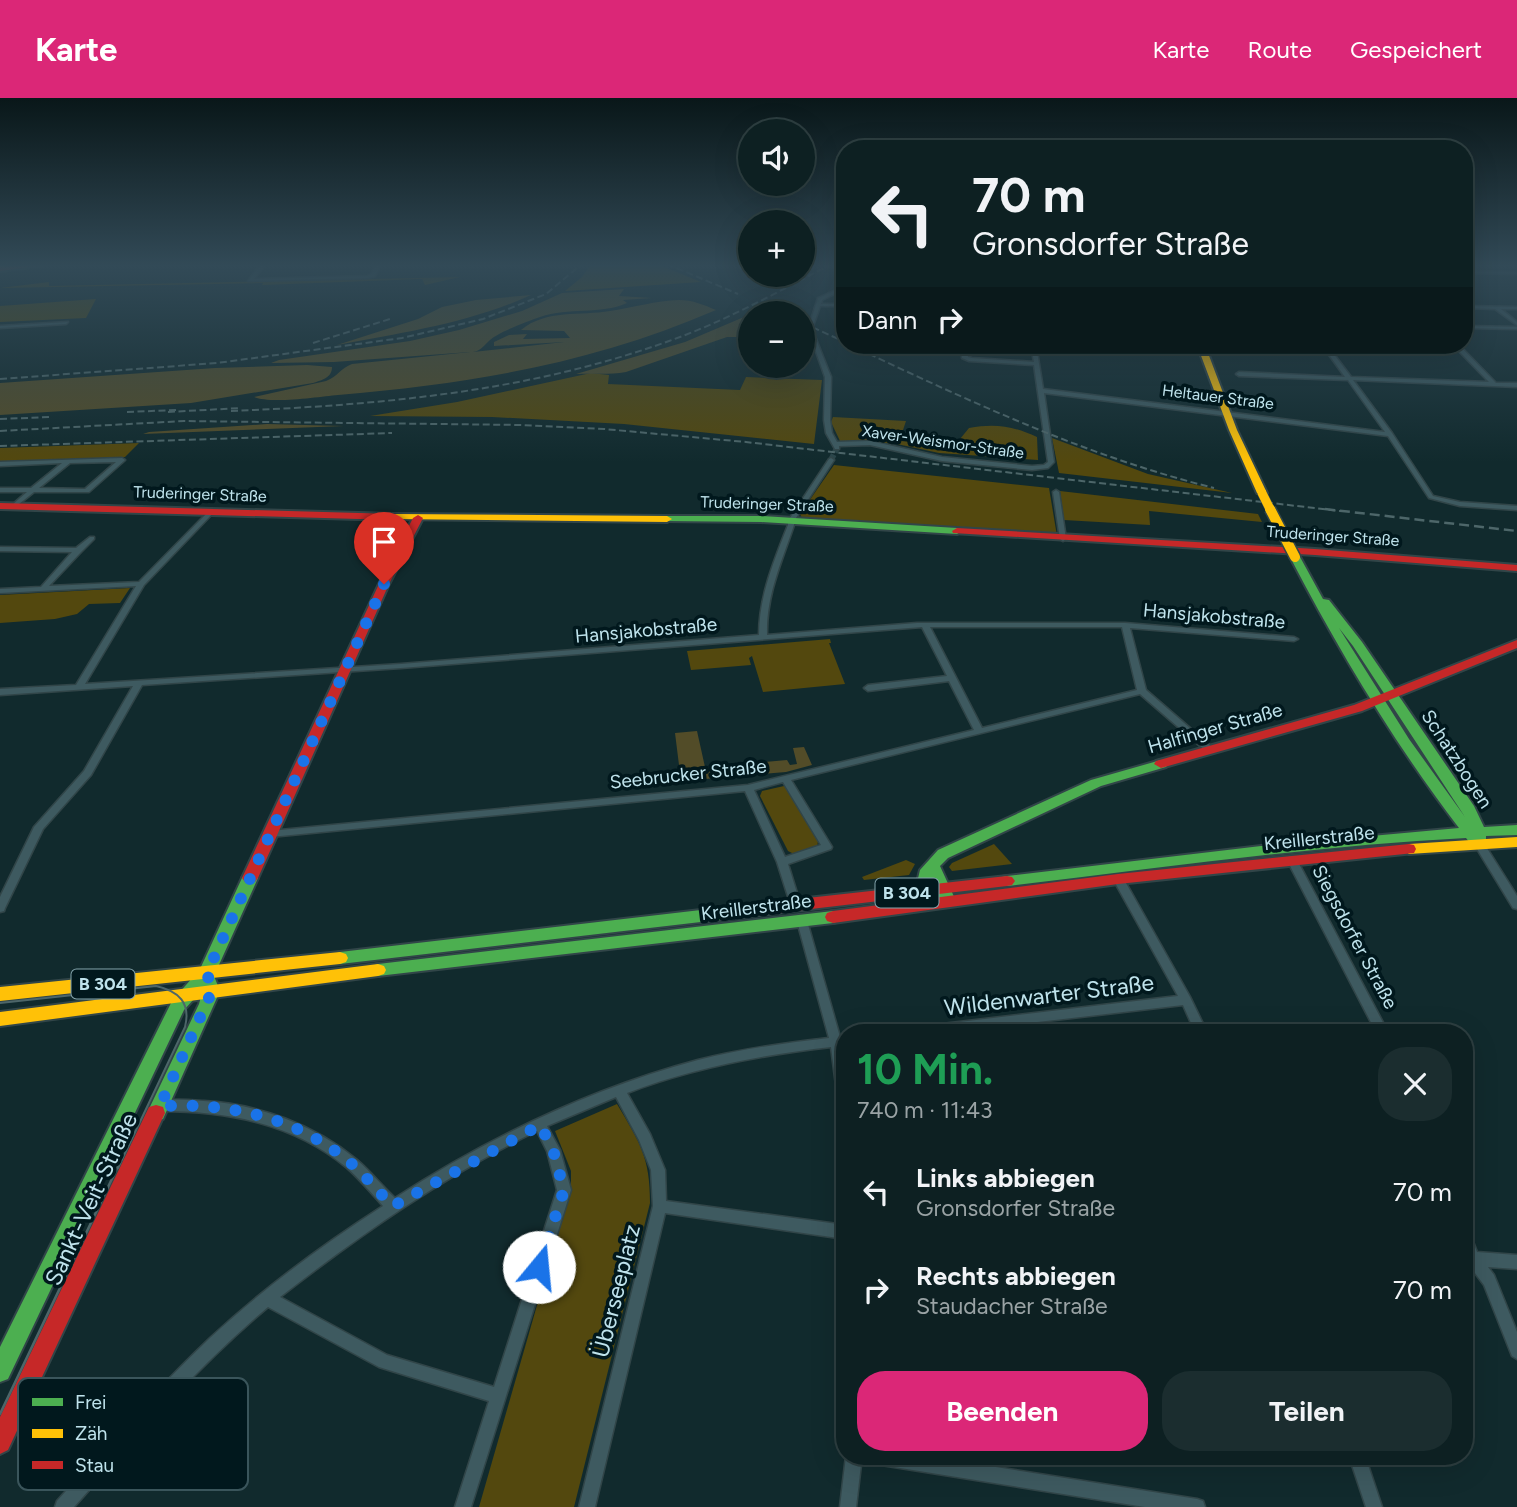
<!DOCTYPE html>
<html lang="de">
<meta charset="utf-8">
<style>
body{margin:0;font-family:Figtree,sans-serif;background:#1b2d2f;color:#f1f3f6;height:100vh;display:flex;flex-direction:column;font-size:26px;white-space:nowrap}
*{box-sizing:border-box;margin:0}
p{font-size:23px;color:#9aa3a5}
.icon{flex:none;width:38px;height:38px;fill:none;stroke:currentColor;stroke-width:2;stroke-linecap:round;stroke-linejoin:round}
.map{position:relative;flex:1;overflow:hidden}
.panel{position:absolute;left:836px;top:926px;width:637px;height:441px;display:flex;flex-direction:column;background:#0d2022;border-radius:28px;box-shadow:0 7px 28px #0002,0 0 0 2px #2d3e40}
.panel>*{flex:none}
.hud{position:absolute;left:836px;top:42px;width:637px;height:214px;border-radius:28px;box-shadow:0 7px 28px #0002,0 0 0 2px #2d3e40;background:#0d2022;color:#f1f3f6;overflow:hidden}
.buttons{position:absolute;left:738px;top:21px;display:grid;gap:14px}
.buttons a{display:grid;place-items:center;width:77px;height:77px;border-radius:50%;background:#0d2022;box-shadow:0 7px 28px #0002,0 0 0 2px #2d3e40;font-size:35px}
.pin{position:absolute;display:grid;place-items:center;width:60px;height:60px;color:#fff;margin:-72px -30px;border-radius:50% 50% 50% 0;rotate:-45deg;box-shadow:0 0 7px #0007}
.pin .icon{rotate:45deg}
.me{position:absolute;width:77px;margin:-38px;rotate:17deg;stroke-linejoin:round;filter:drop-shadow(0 0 5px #0008)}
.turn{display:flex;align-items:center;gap:24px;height:147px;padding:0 21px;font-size:32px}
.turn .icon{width:91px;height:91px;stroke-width:2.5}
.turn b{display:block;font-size:49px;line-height:60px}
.then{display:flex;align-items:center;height:66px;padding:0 21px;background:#0003;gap:14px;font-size:26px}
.round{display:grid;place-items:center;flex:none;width:74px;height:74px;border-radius:28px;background:#1b2d2f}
.summary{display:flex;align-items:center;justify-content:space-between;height:119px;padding:0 21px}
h1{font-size:42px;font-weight:700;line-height:52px;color:#1e9e55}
.action{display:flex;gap:14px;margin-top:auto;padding:14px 21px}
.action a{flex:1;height:80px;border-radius:28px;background:#db2777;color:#fff;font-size:28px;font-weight:700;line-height:80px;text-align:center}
.action a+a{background:#1b2d2f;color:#f1f3f6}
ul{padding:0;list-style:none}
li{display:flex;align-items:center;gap:21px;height:98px;padding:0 21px}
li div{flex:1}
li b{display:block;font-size:26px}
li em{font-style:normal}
header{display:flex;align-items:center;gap:42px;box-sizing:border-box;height:98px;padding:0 35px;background:#db2777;color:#fff}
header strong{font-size:33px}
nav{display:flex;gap:38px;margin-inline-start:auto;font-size:24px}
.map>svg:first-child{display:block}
.green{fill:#53480e}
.forest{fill:#524c28}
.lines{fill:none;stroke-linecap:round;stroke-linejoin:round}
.street-tunnel{stroke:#2b464a;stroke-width:6;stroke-dasharray:6 2.5;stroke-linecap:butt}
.street-casing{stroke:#314548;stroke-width:3}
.fast-casing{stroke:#314548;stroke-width:4}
.slow-casing{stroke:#314548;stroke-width:4}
.jam-casing{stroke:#314548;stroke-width:4}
.street{fill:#3e5a60;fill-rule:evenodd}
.fast{fill:#4caf50;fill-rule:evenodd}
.slow{fill:#ffc107;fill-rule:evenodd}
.jam{fill:#c62828;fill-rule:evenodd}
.tram-far1{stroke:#4d6669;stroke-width:2}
.tram{stroke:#4d6669;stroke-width:2.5}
.rail-far1{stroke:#4d6669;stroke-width:2;stroke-dasharray:7 3.5;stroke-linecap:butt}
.rail{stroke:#4d6669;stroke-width:2.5;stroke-dasharray:10 5;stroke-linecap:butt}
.slow-bridge-far1-casing{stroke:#314548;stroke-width:10;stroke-linecap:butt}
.slow-bridge-casing{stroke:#314548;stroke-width:13;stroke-linecap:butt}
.slow-bridge-far1{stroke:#ffc107;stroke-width:9}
.slow-bridge{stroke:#ffc107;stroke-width:10}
.route{stroke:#1a73e8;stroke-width:12;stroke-dasharray:0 21.6}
.labels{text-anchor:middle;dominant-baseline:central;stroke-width:7;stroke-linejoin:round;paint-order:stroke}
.far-street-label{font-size:16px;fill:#bfe3ec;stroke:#01181d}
.shield{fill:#01181d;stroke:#86a6ae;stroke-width:2}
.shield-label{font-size:18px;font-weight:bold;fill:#bfe3ec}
.street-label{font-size:19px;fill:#bfe3ec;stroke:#01181d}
.near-street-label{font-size:23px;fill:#bfe3ec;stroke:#01181d}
.key{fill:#01181d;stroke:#3a555b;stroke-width:2}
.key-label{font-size:19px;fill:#bfe3ec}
</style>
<header>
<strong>Karte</strong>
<nav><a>Karte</a><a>Route</a><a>Gespeichert</a></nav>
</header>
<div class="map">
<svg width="1517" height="1409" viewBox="0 0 1517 1409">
<rect width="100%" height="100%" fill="#112a2d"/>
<!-- green -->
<g class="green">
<path d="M591,166H657L701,184L565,193L582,179Z"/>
<path d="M460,179L425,187L422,181L262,187L263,185L0,190L49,184V188Z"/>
<path d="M96,201L86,220L0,224V208Z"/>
<path d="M591,275L609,277L608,286L740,292L746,279L822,282L814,346L624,326L492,319L370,318L457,304Z"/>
<path d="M833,319L906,323L900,341H960L969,330C995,325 1013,328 1037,339L1038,362L939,355L897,346L840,343L831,324Z"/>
<path d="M1052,340L1148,376L1232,395L1059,375Z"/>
<path d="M139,345L125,359L0,364V350Z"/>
<path d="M834,367L1049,390L1057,438L802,420L800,416Z"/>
<path d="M1060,393L1258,416L1262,424L1149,413L1150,427L1064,422Z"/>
<path d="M130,490L120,505L89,506L77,516L55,521L0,525V497Z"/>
<path d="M830,541L831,545H829L845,586L763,594L752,558L749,560L751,567L691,572L687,553Z"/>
<path d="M784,688L788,689L818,743L817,750L796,757L788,753L760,698L762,693Z"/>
<path d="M994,746L1012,766L952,773L949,769L952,765Z"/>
<path d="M906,762L915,766L909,777L864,782L862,779Z"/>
<path d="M617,1006C640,1045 650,1059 650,1105L574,1409H479L571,1089V1073L555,1033Z"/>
</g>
<!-- forest -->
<g class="forest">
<path d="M624,191L619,198L652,200L623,202L627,205C600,217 569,209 540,219C528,223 499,234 490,242C483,248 482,252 473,254L564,244L494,248V244L509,237L527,236L523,241L570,240L564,233L521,232C546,211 581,218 610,213C635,209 655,203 679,202C693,202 704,207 716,212C591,266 473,285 338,297C318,299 271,306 254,299L326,283C337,279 341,270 352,266L470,254L334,264L271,265L279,262L410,243L459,232L522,213L562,195Z"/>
<path d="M531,197C470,225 402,235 337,247L418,221L442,209L476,202Z"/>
<path d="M751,216V232L742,239H727L626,274C609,277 593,275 576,276L685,244Z"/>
<path d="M307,267L332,269C332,280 322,282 313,285L191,305L0,317V285L215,270Z"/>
<path d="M267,326L344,328L143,336L149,334Z"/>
<path d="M697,633L705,669L787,662L790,667L797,666L793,650L804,649L812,667L786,674L681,683L675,635Z"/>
</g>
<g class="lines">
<!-- street-tunnel -->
<path class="street-tunnel" d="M831,362L837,350"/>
<defs>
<g id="street">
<path d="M261,166H266L254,181L367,178L371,176L377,166H381L375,178L368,180L248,183Z"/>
<path d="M470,166H474V167L472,168Z"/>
<path d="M1465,173L1517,174V176L1465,175Z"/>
<path d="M845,188V191L822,202L821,206H845V208H820L812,231L831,279L830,322L832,335L837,344L870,343L942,359L1032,368L1044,367L1048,364L1034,267L969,263L962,260V247H966L968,259L972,260L1034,264L1031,247H1036L1043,291L1385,334L1348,282L1239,278L1236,276L1239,274L1345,279L1322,247H1327L1351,279L1489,284L1453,247H1459L1496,285H1517V289L1353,282L1392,335L1433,398L1460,404L1517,408V412L1460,408L1429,400L1388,338L1044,295L1054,364L1048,370L1032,372L942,363L870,347L839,348V351H835L826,335L824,322L825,279L808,231L818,200Z"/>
<path d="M1465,208L1517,209V211H1501L1517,224V227L1495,211L1465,210Z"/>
<path d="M68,224L66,226L0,230V228Z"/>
<path d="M1465,228L1517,229V231L1465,230Z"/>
<path d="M122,360L125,362L124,363L89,394H34L14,410L11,408L12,407L27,394H0V390H31L62,365L0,368V364ZM116,364L85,391L39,390L70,365Z"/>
<path d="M831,360L834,362L794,423V427C782,463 766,497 767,537L917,525H1125L1294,539L1298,541L1294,543L1130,530L1146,592L1213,650L1215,652L1213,654H1207L1140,596L791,682L832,749L831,751L788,766L801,808L800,811H792L791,808L777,764L745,693L270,739L265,736L270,733L748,687L974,632L949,583L868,593L864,590L868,587L947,578L922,529L401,570L142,587L91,677L43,731L5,810L4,813L0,814V799L34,729L84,673L133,588L0,597V591L76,587L136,488L0,495V491L41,489L72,454L0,453V449L76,450L90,439H94V441L81,454L49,488L139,484L209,413L214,414L144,487L85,586L401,566L759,537C759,498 774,463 788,427V423L829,361ZM930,529H1122L1137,592L982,630ZM783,684L821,747L785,759L754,692Z"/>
<path d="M1056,392L1059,394L1066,441L1063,443L1060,441L1053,394Z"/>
<path d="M1479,743L1483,744L1517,798V811L1513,810L1474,746Z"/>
<path d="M1292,758L1296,759L1297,762L1388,934H1376L1287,762L1288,759Z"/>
<path d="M1118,777L1122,778L1190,899L1207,934H1195L1183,907L953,934H911L913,931L917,929L1178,898L1113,781L1114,778Z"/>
<path d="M802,819L806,820L807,823L840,939L845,938V948H843L845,967V1015L841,1014L839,1010L831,949C761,957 692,970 627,995L650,1036L665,1072L666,1103L845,1127V1141L665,1115L595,1409H579L653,1108L651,1072L639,1042L616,999L547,1028L560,1052L571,1092L471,1409H455L489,1303L379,1269L268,1209C197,1269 136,1339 74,1409H55L57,1403C107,1348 156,1291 210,1240C263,1191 322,1147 383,1108C371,1095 360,1081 346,1069C293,1025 227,1013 160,1013L156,1012L154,1008L156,1004C170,1000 189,1002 204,1003C258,1006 315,1027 357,1062C371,1074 382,1088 395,1100C488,1040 590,991 698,962C741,951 785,945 829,940L797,823L798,820ZM537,1033L547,1053L557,1092L494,1289L387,1257L280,1199C360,1137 445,1077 537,1033Z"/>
<path d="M1465,1134L1470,1136L1477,1154L1517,1157V1171L1488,1169L1494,1177L1517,1234V1261L1512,1258L1484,1187L1469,1167H1465Z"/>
<path d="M846,1358H862L856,1409H840Z"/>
<path d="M867,1358H926L1197,1401L1203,1403L1205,1409H1145L875,1366L869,1364Z"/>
<path d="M1349,1358H1365L1382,1409H1366Z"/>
</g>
<g id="fast">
<path d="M667,418H761L957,430L962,433L957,436L761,424L664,423L662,421Z"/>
<path d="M1295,456L1300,459L1323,501L1329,502L1362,544L1474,708L1484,729L1517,727V737L1486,738V746L1479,751L1474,750L1466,740C1313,748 1160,770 1007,788L1002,787L999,783L1002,779L1007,778L1261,748L1459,730C1394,645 1339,553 1290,459ZM1339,530L1353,548L1465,719L1409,641Z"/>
<path d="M1161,662L1166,663L1168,666L1166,669L1101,688L948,760L940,768L956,803L953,807H943L932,784L928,797H918L915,793L920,772L938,752L1091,682Z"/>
<path d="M250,775L255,776L258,780L214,878L220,893L163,1021L156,1023L149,1021L147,1015L199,906L203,891L184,912L8,1281L0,1284V1249L172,903L200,871L242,780L245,776Z"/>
<path d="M735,808L741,810L743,814L741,818L735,820L340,866L334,864L332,860L334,856L340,854Z"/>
<path d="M833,813L839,815L841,819L839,823L833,825L378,878L372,876L370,872L372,868L378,866Z"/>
</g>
<g id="slow">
<path d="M0,166H20L0,170Z"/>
<path d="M1197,247H1205L1237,332L1267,395L1265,397L1257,395L1229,332Z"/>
<path d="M394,416L667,418L672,421L667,424L391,421V417Z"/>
<path d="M1517,739V749L1409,756L1402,751L1409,746Z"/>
<path d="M340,854L346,856L348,860L346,864L340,866L0,903V889Z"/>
<path d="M378,866L384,868L386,872L384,876L378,878L0,928V914Z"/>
</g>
<g id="jam">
<path d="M28,166H51L0,173V169Z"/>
<path d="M0,405L394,416L399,419L394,422L0,411Z"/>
<path d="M418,417L423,420L389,486L258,780L255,784H245L242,780L379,486L413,420Z"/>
<path d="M957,430L1315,451L1517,467V473L1315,457L953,435L952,433Z"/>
<path d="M1517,542V550L1362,613L1161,670L1154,666L1156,663L1354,607Z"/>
<path d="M1409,746L1414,747L1416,751L1414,755L1118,786L833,825L827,823L825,819L827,815L833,813L1118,776Z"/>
<path d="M1007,778L1012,779L1015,783L1012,787L1007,788L735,820L729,818L727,814L729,810L735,808Z"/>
<path d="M156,1007L163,1009L165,1015L8,1352L0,1356V1319L149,1009Z"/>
</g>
</defs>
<!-- street casing -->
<use href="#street" class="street-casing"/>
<!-- fast casing -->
<use href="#fast" class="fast-casing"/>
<!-- slow casing -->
<use href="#slow" class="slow-casing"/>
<!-- jam casing -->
<use href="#jam" class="jam-casing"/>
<!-- street -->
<use href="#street" class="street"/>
<!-- fast -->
<use href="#fast" class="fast"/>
<!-- slow -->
<use href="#slow" class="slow"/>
<!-- jam -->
<use href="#jam" class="jam"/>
<!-- tram-far1 -->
<path class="tram-far1" d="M0,905L156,888C179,893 191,905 185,929L118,1070"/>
<!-- tram -->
<path class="tram" d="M0,1316L118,1068"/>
<!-- rail-far1 -->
<g class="rail-far1">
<path d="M667,166L738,196"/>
<path d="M764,208L781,215"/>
<path d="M803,225L845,244"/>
<path d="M313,245L390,221"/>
<path d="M850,247C969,303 1086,358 1214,390"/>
<path d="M0,281L217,265L402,240L483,221L546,196L582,166"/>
<path d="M231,313C379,307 528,294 669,243C726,223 779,193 832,166"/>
<path d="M127,314L176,312"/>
<path d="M168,314L241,310"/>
<path d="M0,321L50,319"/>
<path d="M0,333L184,323L522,327L604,331L746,344L1340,413"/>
<path d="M0,348L392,335"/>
</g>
<!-- rail -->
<path class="rail" d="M1325,411L1517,433"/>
<defs>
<path id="slow-bridge-far1" d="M1262,395L1271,413"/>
<path id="slow-bridge" d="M1270,411L1295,459"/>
</defs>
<!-- slow-bridge-far1 casing -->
<use href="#slow-bridge-far1" class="slow-bridge-far1-casing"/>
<!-- slow-bridge casing -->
<use href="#slow-bridge" class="slow-bridge-casing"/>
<!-- slow-bridge-far1 -->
<use href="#slow-bridge-far1" class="slow-bridge-far1"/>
<!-- slow-bridge -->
<use href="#slow-bridge" class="slow-bridge"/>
</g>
<!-- sky -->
<linearGradient id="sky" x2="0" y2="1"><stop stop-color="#091719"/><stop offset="0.46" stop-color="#324a57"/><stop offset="1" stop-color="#324a57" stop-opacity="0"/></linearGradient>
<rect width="1517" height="364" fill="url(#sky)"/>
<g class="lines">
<!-- route -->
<path class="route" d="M384,486L207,875L212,893L160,1008C228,1005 293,1018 347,1062C364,1075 377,1093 393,1108L540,1027L553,1052L564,1092L539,1169"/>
</g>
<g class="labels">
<!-- far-street labels -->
<g class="far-street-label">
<text transform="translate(1218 299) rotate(7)">Heltauer Straße</text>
<text transform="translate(943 344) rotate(8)">Xaver-Weismor-Straße</text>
<text transform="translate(200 396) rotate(2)">Truderinger Straße</text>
<text transform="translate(767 406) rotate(2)">Truderinger Straße</text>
<text transform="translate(1333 438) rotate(4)">Truderinger Straße</text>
</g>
<!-- shield labels -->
<g class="shield">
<rect x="875.5" y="780.5" width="63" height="29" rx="5"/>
<rect x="71.5" y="871.5" width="63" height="29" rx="5"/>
</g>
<g class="shield-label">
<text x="907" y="795">B 304</text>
<text x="103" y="886">B 304</text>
</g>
<!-- street labels -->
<g class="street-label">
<text transform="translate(1214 518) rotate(5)">Hansjakobstraße</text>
<text transform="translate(646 532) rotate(-5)">Hansjakobstraße</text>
<text transform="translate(1215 630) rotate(-16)">Halfinger Straße</text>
<text transform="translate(1457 661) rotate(57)">Schatzbogen</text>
<text transform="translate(688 676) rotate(-6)">Seebrucker Straße</text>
<text transform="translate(1319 740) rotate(-6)">Kreillerstraße</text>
<text transform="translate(756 809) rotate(-7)">Kreillerstraße</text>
<text transform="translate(1355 839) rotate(62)">Siegsdorfer Straße</text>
</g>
<!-- near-street labels -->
<g class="near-street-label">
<text transform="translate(1049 897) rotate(-7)">Wildenwarter Straße</text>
<text transform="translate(91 1101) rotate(-65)">Sankt-Veit-Straße</text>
<text transform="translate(616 1193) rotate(-76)">Überseeplatz</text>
</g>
</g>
<!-- legend -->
<rect x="18" y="1280" width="230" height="112" rx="10" class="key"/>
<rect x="32" y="1300" width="31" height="8" fill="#4caf50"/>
<rect x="32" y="1331" width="31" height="9" fill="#ffc107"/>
<rect x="32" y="1363" width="31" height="8" fill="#c62828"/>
<g class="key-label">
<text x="75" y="1311">Frei</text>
<text x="75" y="1342">Zäh</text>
<text x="75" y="1374">Stau</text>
</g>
</svg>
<div class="buttons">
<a><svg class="icon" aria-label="sound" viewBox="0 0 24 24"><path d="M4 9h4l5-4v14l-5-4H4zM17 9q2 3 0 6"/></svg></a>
<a>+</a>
<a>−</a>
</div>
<div class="pin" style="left:384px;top:486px;background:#d93025"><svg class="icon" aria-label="arrive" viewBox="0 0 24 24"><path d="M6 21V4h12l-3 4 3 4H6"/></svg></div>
<svg class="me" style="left:539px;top:1169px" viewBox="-20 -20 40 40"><circle r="19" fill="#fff"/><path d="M0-13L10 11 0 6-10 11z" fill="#1a73e8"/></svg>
<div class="hud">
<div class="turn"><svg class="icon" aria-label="left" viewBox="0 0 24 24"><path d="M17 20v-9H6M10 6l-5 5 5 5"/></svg><div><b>70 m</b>Gronsdorfer Straße</div></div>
<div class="then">Dann<svg class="icon" aria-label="right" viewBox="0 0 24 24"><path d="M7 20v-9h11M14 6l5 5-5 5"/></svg></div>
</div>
<section class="panel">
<div class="summary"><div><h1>10 Min.</h1><p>740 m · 11:43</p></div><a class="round"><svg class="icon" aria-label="close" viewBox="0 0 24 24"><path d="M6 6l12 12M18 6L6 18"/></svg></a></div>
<ul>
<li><svg class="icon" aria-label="left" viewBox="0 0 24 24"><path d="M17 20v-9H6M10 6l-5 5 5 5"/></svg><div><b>Links abbiegen</b><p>Gronsdorfer Straße</p></div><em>70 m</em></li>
<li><svg class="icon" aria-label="right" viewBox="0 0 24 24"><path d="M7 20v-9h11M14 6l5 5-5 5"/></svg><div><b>Rechts abbiegen</b><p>Staudacher Straße</p></div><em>70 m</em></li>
</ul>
<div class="action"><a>Beenden</a><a>Teilen</a></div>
</section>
</div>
